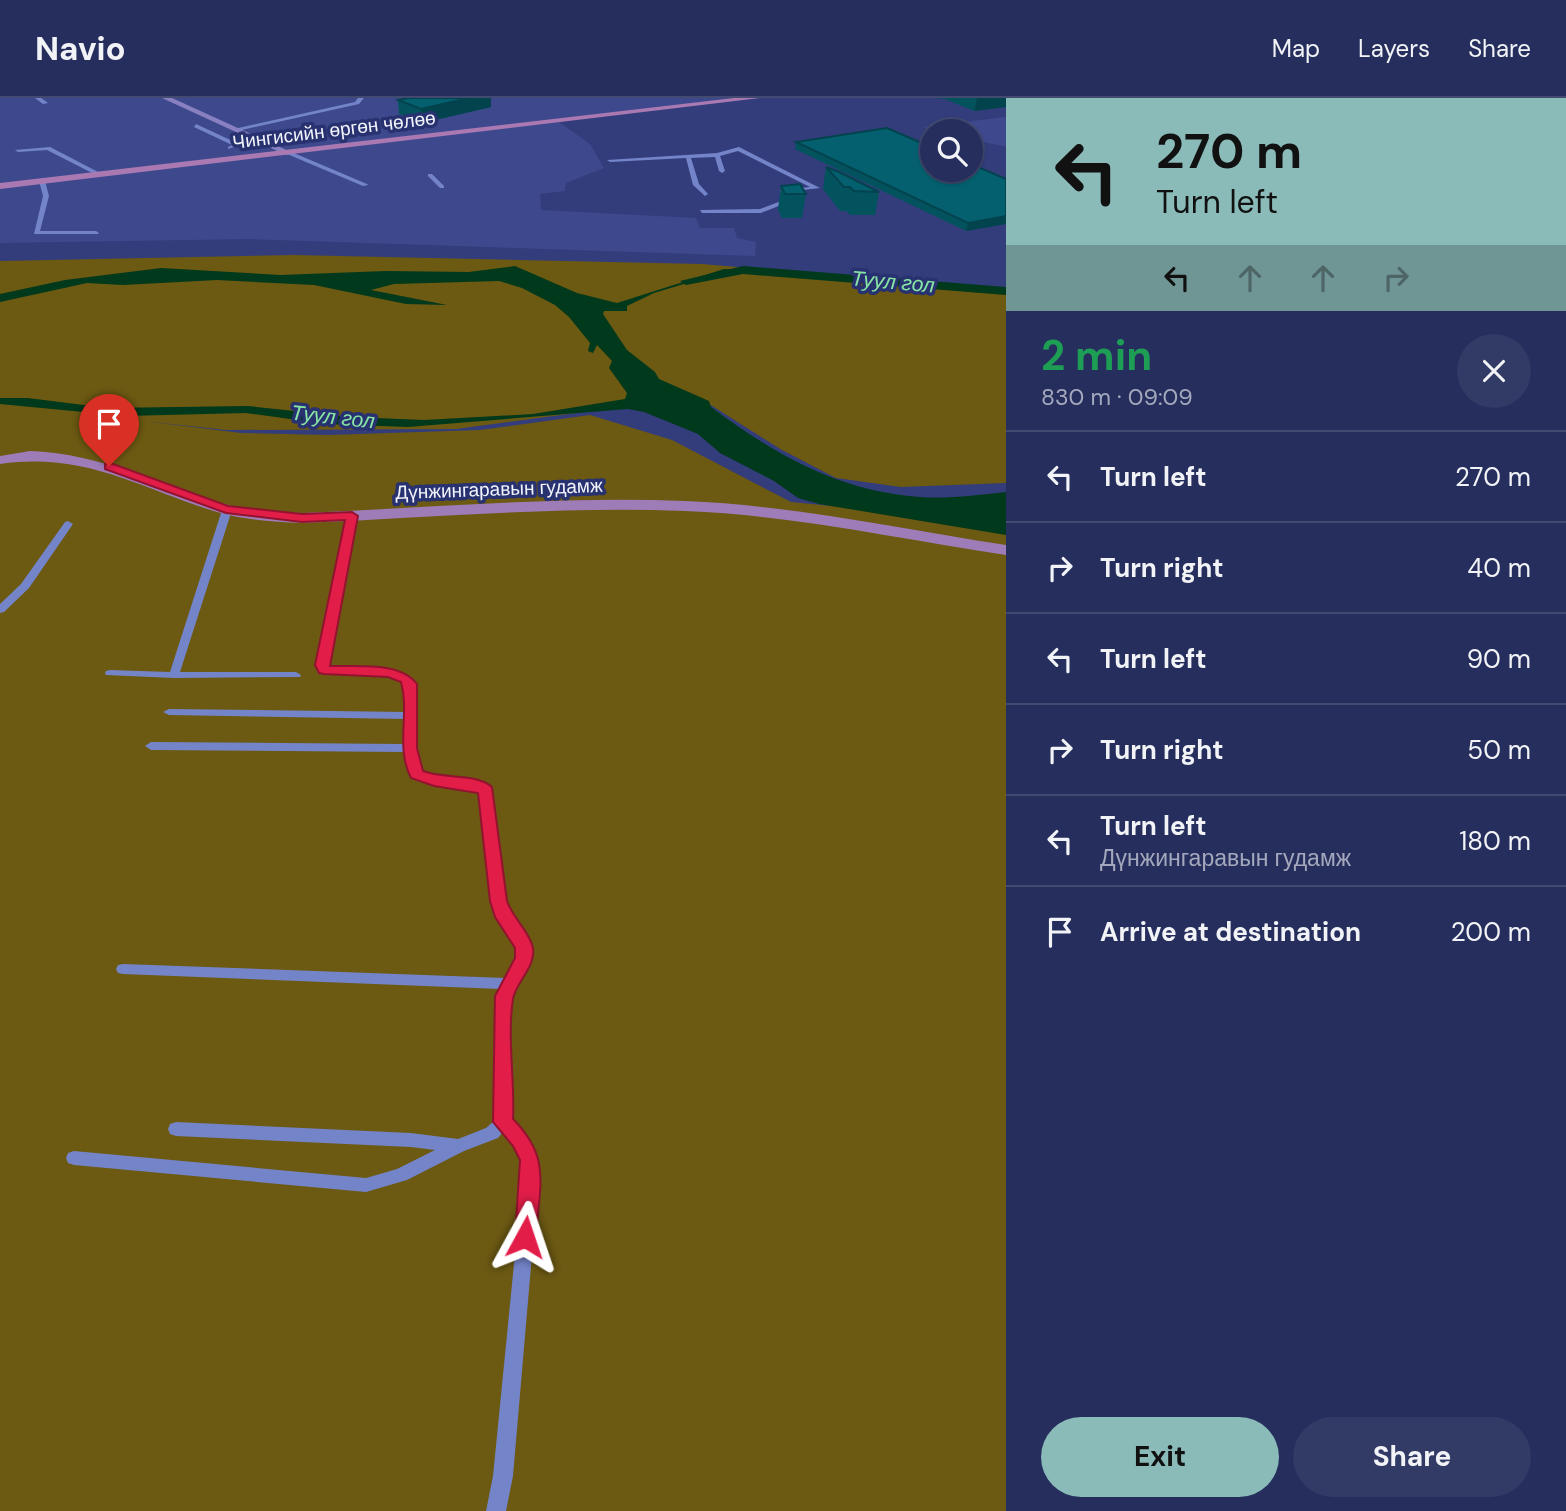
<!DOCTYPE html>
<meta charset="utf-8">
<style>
body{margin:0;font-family:"DM Sans",sans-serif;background:#323a66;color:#f1f3f6;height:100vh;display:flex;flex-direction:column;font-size:26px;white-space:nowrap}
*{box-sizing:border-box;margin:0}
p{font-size:23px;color:#a4a8bc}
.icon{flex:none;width:38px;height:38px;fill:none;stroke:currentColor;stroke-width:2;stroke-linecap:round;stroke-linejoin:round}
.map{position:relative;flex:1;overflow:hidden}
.drawer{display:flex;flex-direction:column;background:#262e5d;width:560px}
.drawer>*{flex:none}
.top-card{background:#8bbbb9;color:#111;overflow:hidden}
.buttons{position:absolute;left:920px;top:21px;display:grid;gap:14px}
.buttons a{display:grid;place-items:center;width:63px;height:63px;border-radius:50%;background:#262e5d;box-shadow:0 2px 5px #0004,0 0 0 2px #424a72;font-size:35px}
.pin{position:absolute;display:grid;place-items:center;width:60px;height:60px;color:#fff;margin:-72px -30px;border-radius:50% 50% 50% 0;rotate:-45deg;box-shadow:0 0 7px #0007}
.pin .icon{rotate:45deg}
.me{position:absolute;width:77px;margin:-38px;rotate:5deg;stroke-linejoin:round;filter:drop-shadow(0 0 5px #0008)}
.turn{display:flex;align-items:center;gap:24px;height:147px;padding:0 35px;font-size:32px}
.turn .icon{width:91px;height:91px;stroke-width:2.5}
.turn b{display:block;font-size:49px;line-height:60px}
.lanes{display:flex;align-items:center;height:66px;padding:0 35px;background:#0003;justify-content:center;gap:35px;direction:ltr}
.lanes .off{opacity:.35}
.round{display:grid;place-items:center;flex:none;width:74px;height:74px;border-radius:37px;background:#323a66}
.head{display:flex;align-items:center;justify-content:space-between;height:119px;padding:0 35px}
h1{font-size:42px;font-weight:700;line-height:52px;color:#1e9e55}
.action{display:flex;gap:14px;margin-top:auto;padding:14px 35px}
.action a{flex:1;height:80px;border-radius:42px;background:#8bbbb9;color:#111;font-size:28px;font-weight:700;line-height:80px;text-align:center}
.action a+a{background:#323a66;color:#f1f3f6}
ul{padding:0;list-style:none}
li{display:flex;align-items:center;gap:21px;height:91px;padding:0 35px;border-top:2px solid #424a72}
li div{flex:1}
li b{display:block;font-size:26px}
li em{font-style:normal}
header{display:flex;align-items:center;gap:42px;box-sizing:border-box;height:98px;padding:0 35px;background:#262e5d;border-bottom:2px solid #424a72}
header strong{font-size:33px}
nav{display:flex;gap:38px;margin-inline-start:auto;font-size:24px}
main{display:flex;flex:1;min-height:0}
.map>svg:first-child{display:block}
.built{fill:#3e498d}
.green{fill:#6c5912}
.water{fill:#00391b}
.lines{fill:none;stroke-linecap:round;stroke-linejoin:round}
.river{fill:#00391b;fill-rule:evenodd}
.minor{fill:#7484c9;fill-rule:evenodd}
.secondary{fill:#8880c0;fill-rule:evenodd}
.primary{fill:#9d7cb8;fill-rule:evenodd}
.trunk{fill:#aa79b2;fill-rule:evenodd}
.wall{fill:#03535f}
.shaded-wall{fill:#03434e}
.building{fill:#04606f;stroke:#03434e;stroke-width:2}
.route{fill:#e11d48;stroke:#92132f;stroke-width:2}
.labels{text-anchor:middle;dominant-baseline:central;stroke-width:7;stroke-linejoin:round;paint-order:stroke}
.far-street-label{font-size:19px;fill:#f2f4fc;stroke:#293270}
.far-water-label{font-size:21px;font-style:italic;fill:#87e5a5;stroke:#293270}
</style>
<header>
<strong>Navio</strong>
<nav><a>Map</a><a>Layers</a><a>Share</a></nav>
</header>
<main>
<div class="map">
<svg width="1006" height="1413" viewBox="0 0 1006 1413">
<rect width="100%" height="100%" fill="#333d7c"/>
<!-- built -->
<g class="built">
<path d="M0,0H738L556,22L590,46L604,70L566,85L565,93L540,96L541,112L696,120L700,130H734L737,140L756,144L755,158L249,141L0,145Z"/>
<path d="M1006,19V49L971,41V33H940L922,29Z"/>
</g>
<!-- green -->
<path class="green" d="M294,157L702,166L1006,192V385L901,389L836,380L782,352L698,299L456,331L226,332L144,323L241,335L328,337L480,332L590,317L672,342L791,404L1006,425V1413H0V163Z"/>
<!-- water -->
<path class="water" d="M515,168L577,195L617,205L724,171L812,176L727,173L654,195L627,208V213H604L603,216L627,252L655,274L659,281L709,303L711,309C776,357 837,393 920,399C948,401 978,397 1006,394V437L819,406L798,400L774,383L720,355L698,336L644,314L628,311L408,329L326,326L246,315L125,318L0,306V300H28L107,310L248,308L352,319L424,322L533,316L625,301L627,295L609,270L612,263L597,247L593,255L588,253L590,245L569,219L555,207L522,190L499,183L394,186L371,192L447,207L406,206L314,187L217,182L123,187L87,185L0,204V196L65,182L161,170L280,177L386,173L469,174Z"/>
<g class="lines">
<!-- river -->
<path class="river" d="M743,168L1006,189V197L743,176L686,187L680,183Z"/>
<!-- minor -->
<g class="minor">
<path d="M35,0H41L48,5L43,6Z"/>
<path d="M358,0H364L359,6L237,33L234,31L355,4Z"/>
<path d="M196,26L239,46L240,47L228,51V49L232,47L194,29Z"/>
<path d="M50,49L102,76L103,77L98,78L47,52L18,54L15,52Z"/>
<path d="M739,49L820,90L786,94L789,104L761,115H702L700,112L760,111L784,102L780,92L810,89L738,53L720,58L725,73L722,75L719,73L715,59L691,60L699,86L708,96L705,98L693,87L686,60L610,64L607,62L717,55Z"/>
<path d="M289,53L367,86L368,87L363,88L287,56Z"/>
<path d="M428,76H432L444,88V90H440L428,78Z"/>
<path d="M42,81L45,83L49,98L40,133H96L99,135L98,136H34L43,98L39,83Z"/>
<path d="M227,409L232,412L180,574H296L301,577L300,579L174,580L106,577L105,575L106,573L110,572L170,574L222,412Z"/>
<path d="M352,415L357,418L329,570C352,573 377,566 400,574C440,588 396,655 427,677L480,684L490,690L505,803L509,818L531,849V860L511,898V1022L532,1048L537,1059L539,1075L513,1378L506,1413H486L493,1378L523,1075L519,1055L503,1034L498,1040L464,1053L407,1082L366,1094L74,1067L68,1065L66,1060L68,1055L74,1053L366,1080L397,1071L435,1052L411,1049L176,1038L170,1036L168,1031L170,1026L176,1024L411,1035L458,1041L486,1030L495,1022L497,898L501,891L123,876L118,875L116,871L118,867L123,866L506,880L517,860V850L496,819L491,803L480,694L477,692L420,684L411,676L404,654L151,652L145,648L151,644L403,646L406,621L169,617L163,614L169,611L406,614C407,606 408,594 403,586C392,569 340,579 320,574L318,567L347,418Z"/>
<path d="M68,423L73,426L29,490L4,514L0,515V506L21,486L65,424Z"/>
</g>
<!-- secondary -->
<path class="secondary" d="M162,0H172L293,55L286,57Z"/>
<!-- primary -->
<path class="primary" d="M30,353C103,355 163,390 232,408C255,414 279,414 302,415C429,410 558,398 685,403C792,407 900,431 1006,447V457C900,441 792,417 685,413C558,408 429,420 302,425C273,424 245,422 217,414C138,390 87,354 0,366V358Z"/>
<!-- trunk -->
<path class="trunk" d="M734,0H760L0,91V85Z"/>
</g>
<!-- wall -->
<g class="wall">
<path d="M408,0H491V9L422,25L399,16L398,2Z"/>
<path d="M933,0H1006V9L974,13L945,1Z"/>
<path d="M796,44L1006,81V126L966,133L795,51Z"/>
<path d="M826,69L879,94L875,117H850L846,113H840L823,91Z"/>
<path d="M781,88L806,96L802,120H782L778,111Z"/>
</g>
<!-- shaded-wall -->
<g class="shaded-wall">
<path d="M469,0H491V9L422,25L421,11Z"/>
<path d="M977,0H1006V9L974,13Z"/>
<path d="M1006,118V126L966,133L968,125Z"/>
</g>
<!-- building -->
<g class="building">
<path d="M408,0H469L421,11L398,2Z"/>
<path d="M887,30L933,50V72H971V66L1006,81V118L968,125L796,44Z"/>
<path d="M826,69L839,74L879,94L854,93L850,89H844Z"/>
<path d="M800,86L806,96H785L781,88Z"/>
</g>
<!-- route -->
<path class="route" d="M105,366H113L228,408L302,416L352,414L358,418L330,568C356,569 400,563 417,586V650L423,673C443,681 477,675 492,689L507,803C512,819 530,834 533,850C536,869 516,884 513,901C507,940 515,981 513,1021C552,1060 539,1088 536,1139L533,1146L525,1148L518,1146L515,1139L520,1062L513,1048L493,1024L495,898L515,860V850L495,819L490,803L478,695L434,688L411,680C395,649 410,616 401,584L388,579L324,576L319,575L315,567L345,422L302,424L226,415L105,371Z"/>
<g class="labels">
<!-- far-street labels -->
<g class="far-street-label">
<text transform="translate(334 32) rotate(-7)">Чингисийн өргөн чөлөө</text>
<text transform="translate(499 391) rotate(-2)">Дүнжингаравын гудамж</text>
</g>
<!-- far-water labels -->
<g class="far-water-label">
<text transform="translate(893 184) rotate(5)">Туул гол</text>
<text transform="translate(333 319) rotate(6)">Туул гол</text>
</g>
</g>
</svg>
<div class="buttons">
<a><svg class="icon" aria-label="search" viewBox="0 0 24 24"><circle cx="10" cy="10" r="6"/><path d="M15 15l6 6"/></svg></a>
</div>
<div class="pin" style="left:109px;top:368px;background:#d93025"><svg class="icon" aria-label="arrive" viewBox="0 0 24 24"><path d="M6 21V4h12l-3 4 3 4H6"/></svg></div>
<svg class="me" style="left:525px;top:1139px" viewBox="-20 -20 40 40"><path d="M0-17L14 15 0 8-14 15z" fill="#e11d48" stroke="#fff" stroke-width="4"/></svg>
</div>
<section class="drawer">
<div class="top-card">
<div class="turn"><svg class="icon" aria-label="left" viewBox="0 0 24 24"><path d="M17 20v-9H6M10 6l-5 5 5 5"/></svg><div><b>270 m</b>Turn left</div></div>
<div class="lanes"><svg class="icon" aria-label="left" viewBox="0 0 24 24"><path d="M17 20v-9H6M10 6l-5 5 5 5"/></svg><svg class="icon off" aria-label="ahead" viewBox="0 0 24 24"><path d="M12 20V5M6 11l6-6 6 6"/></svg><svg class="icon off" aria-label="ahead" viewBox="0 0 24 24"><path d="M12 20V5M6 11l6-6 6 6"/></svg><svg class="icon off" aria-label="right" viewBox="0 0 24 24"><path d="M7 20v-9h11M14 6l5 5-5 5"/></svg></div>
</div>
<div class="head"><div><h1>2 min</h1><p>830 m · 09:09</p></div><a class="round"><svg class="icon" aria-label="close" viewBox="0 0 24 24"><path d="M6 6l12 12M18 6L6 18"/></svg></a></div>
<ul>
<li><svg class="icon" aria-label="left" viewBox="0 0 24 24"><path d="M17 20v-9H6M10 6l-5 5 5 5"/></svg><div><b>Turn left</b></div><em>270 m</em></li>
<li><svg class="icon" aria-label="right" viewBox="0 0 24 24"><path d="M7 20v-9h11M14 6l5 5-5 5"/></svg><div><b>Turn right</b></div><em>40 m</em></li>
<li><svg class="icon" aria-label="left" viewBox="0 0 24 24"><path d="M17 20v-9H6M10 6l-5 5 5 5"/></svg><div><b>Turn left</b></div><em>90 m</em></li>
<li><svg class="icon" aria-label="right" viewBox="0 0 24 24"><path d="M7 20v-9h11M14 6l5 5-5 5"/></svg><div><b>Turn right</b></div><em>50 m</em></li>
<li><svg class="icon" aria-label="left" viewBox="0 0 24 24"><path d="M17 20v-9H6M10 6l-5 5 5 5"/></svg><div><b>Turn left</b><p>Дүнжингаравын гудамж</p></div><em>180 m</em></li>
<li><svg class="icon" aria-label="arrive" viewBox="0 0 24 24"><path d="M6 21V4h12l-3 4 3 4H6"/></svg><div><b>Arrive at destination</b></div><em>200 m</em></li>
</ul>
<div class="action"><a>Exit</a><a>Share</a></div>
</section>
</main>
